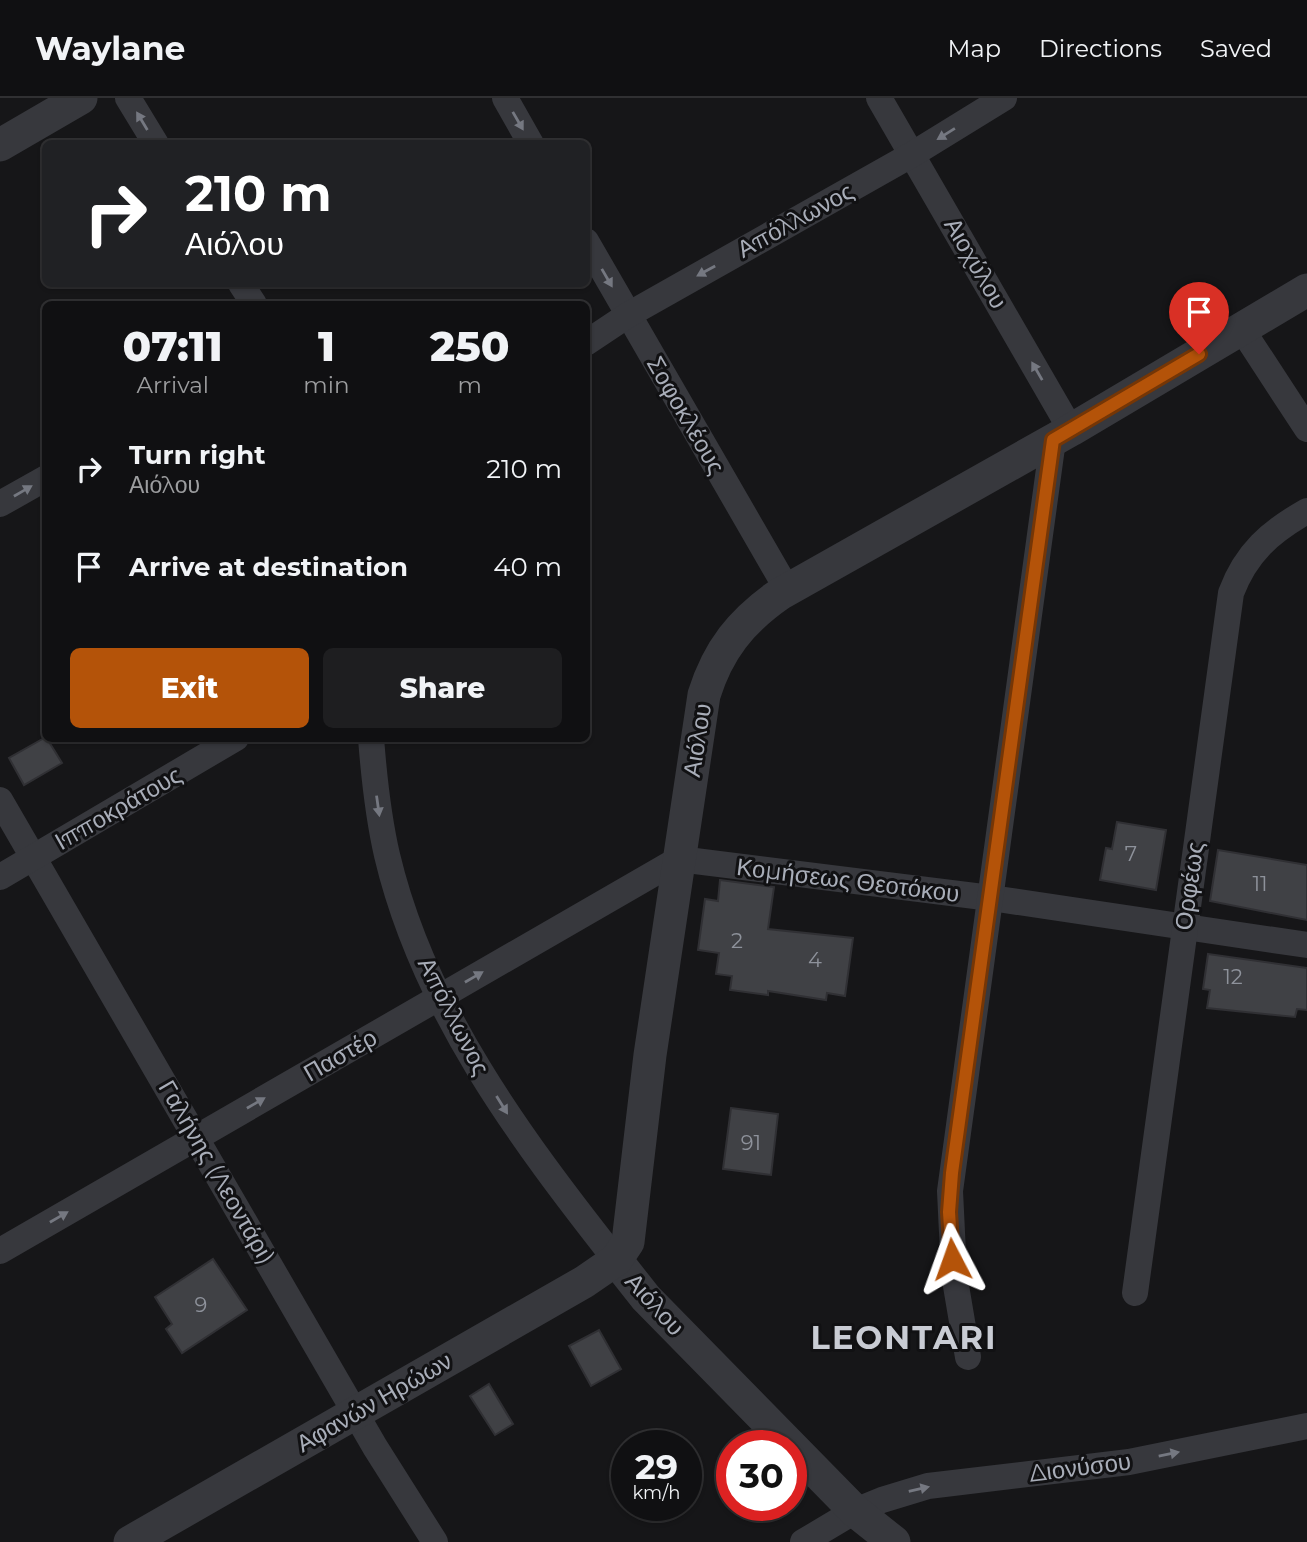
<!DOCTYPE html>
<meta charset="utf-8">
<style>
body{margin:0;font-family:Montserrat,sans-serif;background:#1e1e20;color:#f1f3f6;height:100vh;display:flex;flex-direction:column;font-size:26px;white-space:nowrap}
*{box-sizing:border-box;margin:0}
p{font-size:23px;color:#9c9d9f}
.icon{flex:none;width:38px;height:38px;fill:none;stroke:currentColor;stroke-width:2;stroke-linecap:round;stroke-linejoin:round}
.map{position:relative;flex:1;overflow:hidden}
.side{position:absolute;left:42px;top:203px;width:548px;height:441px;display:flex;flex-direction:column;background:#101012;border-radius:10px;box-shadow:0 2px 5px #0004,0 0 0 2px #303032}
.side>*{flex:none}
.banner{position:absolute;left:42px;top:42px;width:548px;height:147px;border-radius:10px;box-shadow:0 2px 5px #0004,0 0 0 2px #303032;background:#202124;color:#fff;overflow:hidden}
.speed{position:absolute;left:611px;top:1332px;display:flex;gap:14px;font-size:35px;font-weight:700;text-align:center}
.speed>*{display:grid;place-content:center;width:91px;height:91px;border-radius:50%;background:#101012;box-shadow:0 2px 5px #0004,0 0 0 2px #303032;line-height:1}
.speed small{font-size:18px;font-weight:400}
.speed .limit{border:10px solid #d22;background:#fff;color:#111}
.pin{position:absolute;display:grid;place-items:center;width:60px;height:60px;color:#fff;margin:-72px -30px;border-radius:50% 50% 50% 0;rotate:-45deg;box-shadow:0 0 7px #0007}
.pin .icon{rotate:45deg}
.me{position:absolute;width:77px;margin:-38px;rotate:356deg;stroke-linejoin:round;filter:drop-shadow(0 0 5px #0008)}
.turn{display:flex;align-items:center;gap:24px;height:147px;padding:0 28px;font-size:32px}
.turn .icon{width:91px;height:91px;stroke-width:2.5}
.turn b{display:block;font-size:49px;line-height:60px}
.eta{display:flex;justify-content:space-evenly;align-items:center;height:119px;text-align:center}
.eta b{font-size:42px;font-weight:800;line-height:49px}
.button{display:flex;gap:14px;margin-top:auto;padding:14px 28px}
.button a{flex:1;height:80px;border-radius:10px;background:#b45309;color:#fff;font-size:28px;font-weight:800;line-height:80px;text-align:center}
.button a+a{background:#1e1e20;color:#f1f3f6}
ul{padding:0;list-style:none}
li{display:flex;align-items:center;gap:21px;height:98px;padding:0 28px}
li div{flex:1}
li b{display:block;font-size:26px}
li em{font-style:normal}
header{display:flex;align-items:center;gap:42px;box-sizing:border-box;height:98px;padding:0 35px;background:#101012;border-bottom:2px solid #303032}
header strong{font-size:33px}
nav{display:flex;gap:38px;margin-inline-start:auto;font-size:24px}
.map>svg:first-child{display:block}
.building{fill:#404145;stroke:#303034;stroke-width:2}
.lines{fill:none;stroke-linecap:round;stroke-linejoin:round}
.minor{stroke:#37383d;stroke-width:26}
.tertiary{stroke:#37383d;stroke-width:33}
.oneway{fill:#757881}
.route-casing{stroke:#753606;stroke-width:18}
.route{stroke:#b45309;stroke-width:12}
.labels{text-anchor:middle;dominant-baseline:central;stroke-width:6;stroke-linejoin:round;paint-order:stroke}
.number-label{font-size:21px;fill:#8e929b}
.street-label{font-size:24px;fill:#a8adb8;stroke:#111113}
.district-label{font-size:32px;font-weight:bold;letter-spacing:2px;fill:#c9ccd4;stroke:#111113}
</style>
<header>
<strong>Waylane</strong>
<nav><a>Map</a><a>Directions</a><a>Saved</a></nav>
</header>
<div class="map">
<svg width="1307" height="1444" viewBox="0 0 1307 1444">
<rect width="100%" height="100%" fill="#161618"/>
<!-- building -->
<g class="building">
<path d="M46,639L62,665L24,687L9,660Z"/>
<path d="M1117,724L1166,732L1156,792L1100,782L1106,750L1112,751Z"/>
<path d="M1218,752L1307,767V822L1210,803Z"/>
<path d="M720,782L774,789L768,831L853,840L845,898L827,895L826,902L768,893V897L730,892L732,878L716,876L719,855L698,852L705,801L718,803Z"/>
<path d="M1208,856L1307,870V912L1297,911L1295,919L1207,910L1210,892L1203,891Z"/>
<path d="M731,1010L778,1016L771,1077L723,1071Z"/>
<path d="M213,1161L247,1212L182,1255L166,1231L172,1226L155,1199Z"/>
<path d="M599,1232L621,1271L591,1288L569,1248Z"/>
<path d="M489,1286L513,1326L495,1337L470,1298Z"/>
</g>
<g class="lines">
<!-- minor -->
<g class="minor">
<path d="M128,0L156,46"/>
<path d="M505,0L531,46"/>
<path d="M879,0L1071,332"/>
<path d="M586,143L787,491"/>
<path d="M241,186L254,206"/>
<path d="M1241,230L1307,331"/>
<path d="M586,245L628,217L913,56L1004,0"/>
<path d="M0,406L46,380"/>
<path d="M371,640C374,679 378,718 387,757C423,910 520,1040 616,1162"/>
<path d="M0,702L375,1349L435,1444"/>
<path d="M0,779L236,640"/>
<path d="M0,1153L679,761L991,800L1307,847"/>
<path d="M1135,1195L1231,495C1246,455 1270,434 1307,413"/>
<path d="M968,1259L954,1176L950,1093L1053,342"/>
<path d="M803,1444L855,1413L882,1402L928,1388L1129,1364L1307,1328"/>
</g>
<!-- tertiary -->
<g class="tertiary">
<path d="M0,47L81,0"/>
<path d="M616,1162L646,1200L855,1413L894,1444"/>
<path d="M130,1444L584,1184L616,1162L628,1144L650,957L704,597C718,552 741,523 780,496L1071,332L1307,192"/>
</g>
</g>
<!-- one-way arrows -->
<defs><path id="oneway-solid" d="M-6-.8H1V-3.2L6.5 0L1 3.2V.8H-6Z" transform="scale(1.75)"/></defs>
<g class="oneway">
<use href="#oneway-solid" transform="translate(142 23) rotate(-121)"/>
<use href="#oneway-solid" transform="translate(518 23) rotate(60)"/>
<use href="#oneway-solid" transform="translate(946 36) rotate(148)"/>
<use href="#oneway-solid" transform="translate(706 173) rotate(151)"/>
<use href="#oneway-solid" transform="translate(607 180) rotate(60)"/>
<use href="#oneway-solid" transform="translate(1037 273) rotate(-120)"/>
<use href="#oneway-solid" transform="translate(23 393) rotate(-30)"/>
<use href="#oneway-solid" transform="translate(378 708) rotate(82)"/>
<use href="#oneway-solid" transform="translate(474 879) rotate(-30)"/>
<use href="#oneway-solid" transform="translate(256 1005) rotate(-30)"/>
<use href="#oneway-solid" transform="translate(502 1007) rotate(58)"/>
<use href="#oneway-solid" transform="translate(59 1119) rotate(-30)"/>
<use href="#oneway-solid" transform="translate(1169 1356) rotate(-11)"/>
<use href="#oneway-solid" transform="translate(919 1391) rotate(-13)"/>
</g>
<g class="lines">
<defs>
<path id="route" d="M952,1161L949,1114L952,1075L1053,342L1199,256"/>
</defs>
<!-- route casing -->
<use href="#route" class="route-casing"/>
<!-- route -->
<use href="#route" class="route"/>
</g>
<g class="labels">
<!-- number labels -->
<g class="number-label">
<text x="1131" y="755">7</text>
<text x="1260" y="785">11</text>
<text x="737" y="842">2</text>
<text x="815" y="861">4</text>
<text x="1233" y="878">12</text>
<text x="751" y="1044">91</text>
<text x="201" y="1206">9</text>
</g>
<!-- street labels -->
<g class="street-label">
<text transform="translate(795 122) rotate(-29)">Απόλλωνος</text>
<text transform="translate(976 165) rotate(60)">Αιοχύλου</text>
<text transform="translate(686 317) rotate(60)">Σοφοκλέους</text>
<text transform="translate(697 642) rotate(-81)">Αιόλου</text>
<text transform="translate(118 710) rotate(-30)">Ιπποκράτους</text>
<text transform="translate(848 782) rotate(7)">Κομήσεως Θεοτόκου</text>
<text transform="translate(1189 788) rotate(-82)">Ορφέως</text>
<text transform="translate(454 918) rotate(63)">Απόλλωνος</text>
<text transform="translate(340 957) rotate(-30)">Παστέρ</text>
<text transform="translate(217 1074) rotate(60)">Γαλήνης (Λεοντάρι)</text>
<text transform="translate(655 1206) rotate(48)">Αιόλου</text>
<text transform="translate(374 1304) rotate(-30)">Αφανών Ηρώων</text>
<text transform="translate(1080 1369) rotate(-7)">Διονύσου</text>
</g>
<!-- district labels -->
<g class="district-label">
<text x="904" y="1239">LEONTARI</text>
</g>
</g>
</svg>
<div class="speed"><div>29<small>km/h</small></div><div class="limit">30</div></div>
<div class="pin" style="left:1199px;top:256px;background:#d93025"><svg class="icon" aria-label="arrive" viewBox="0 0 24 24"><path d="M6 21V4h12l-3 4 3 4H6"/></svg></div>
<svg class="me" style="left:952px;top:1161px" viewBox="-20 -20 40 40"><path d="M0-17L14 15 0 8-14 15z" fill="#b45309" stroke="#fff" stroke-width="4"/></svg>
<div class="banner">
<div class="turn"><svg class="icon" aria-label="right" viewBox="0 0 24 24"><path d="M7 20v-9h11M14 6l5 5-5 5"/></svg><div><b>210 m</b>Αιόλου</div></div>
</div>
<section class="side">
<div class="eta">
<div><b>07:11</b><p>Arrival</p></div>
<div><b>1</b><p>min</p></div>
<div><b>250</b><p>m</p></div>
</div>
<ul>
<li><svg class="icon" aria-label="right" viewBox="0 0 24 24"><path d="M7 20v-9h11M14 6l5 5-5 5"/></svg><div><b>Turn right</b><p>Αιόλου</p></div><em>210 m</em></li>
<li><svg class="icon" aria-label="arrive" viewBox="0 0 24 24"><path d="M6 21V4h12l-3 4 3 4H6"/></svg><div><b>Arrive at destination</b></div><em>40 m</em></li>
</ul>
<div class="button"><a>Exit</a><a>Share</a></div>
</section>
</div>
